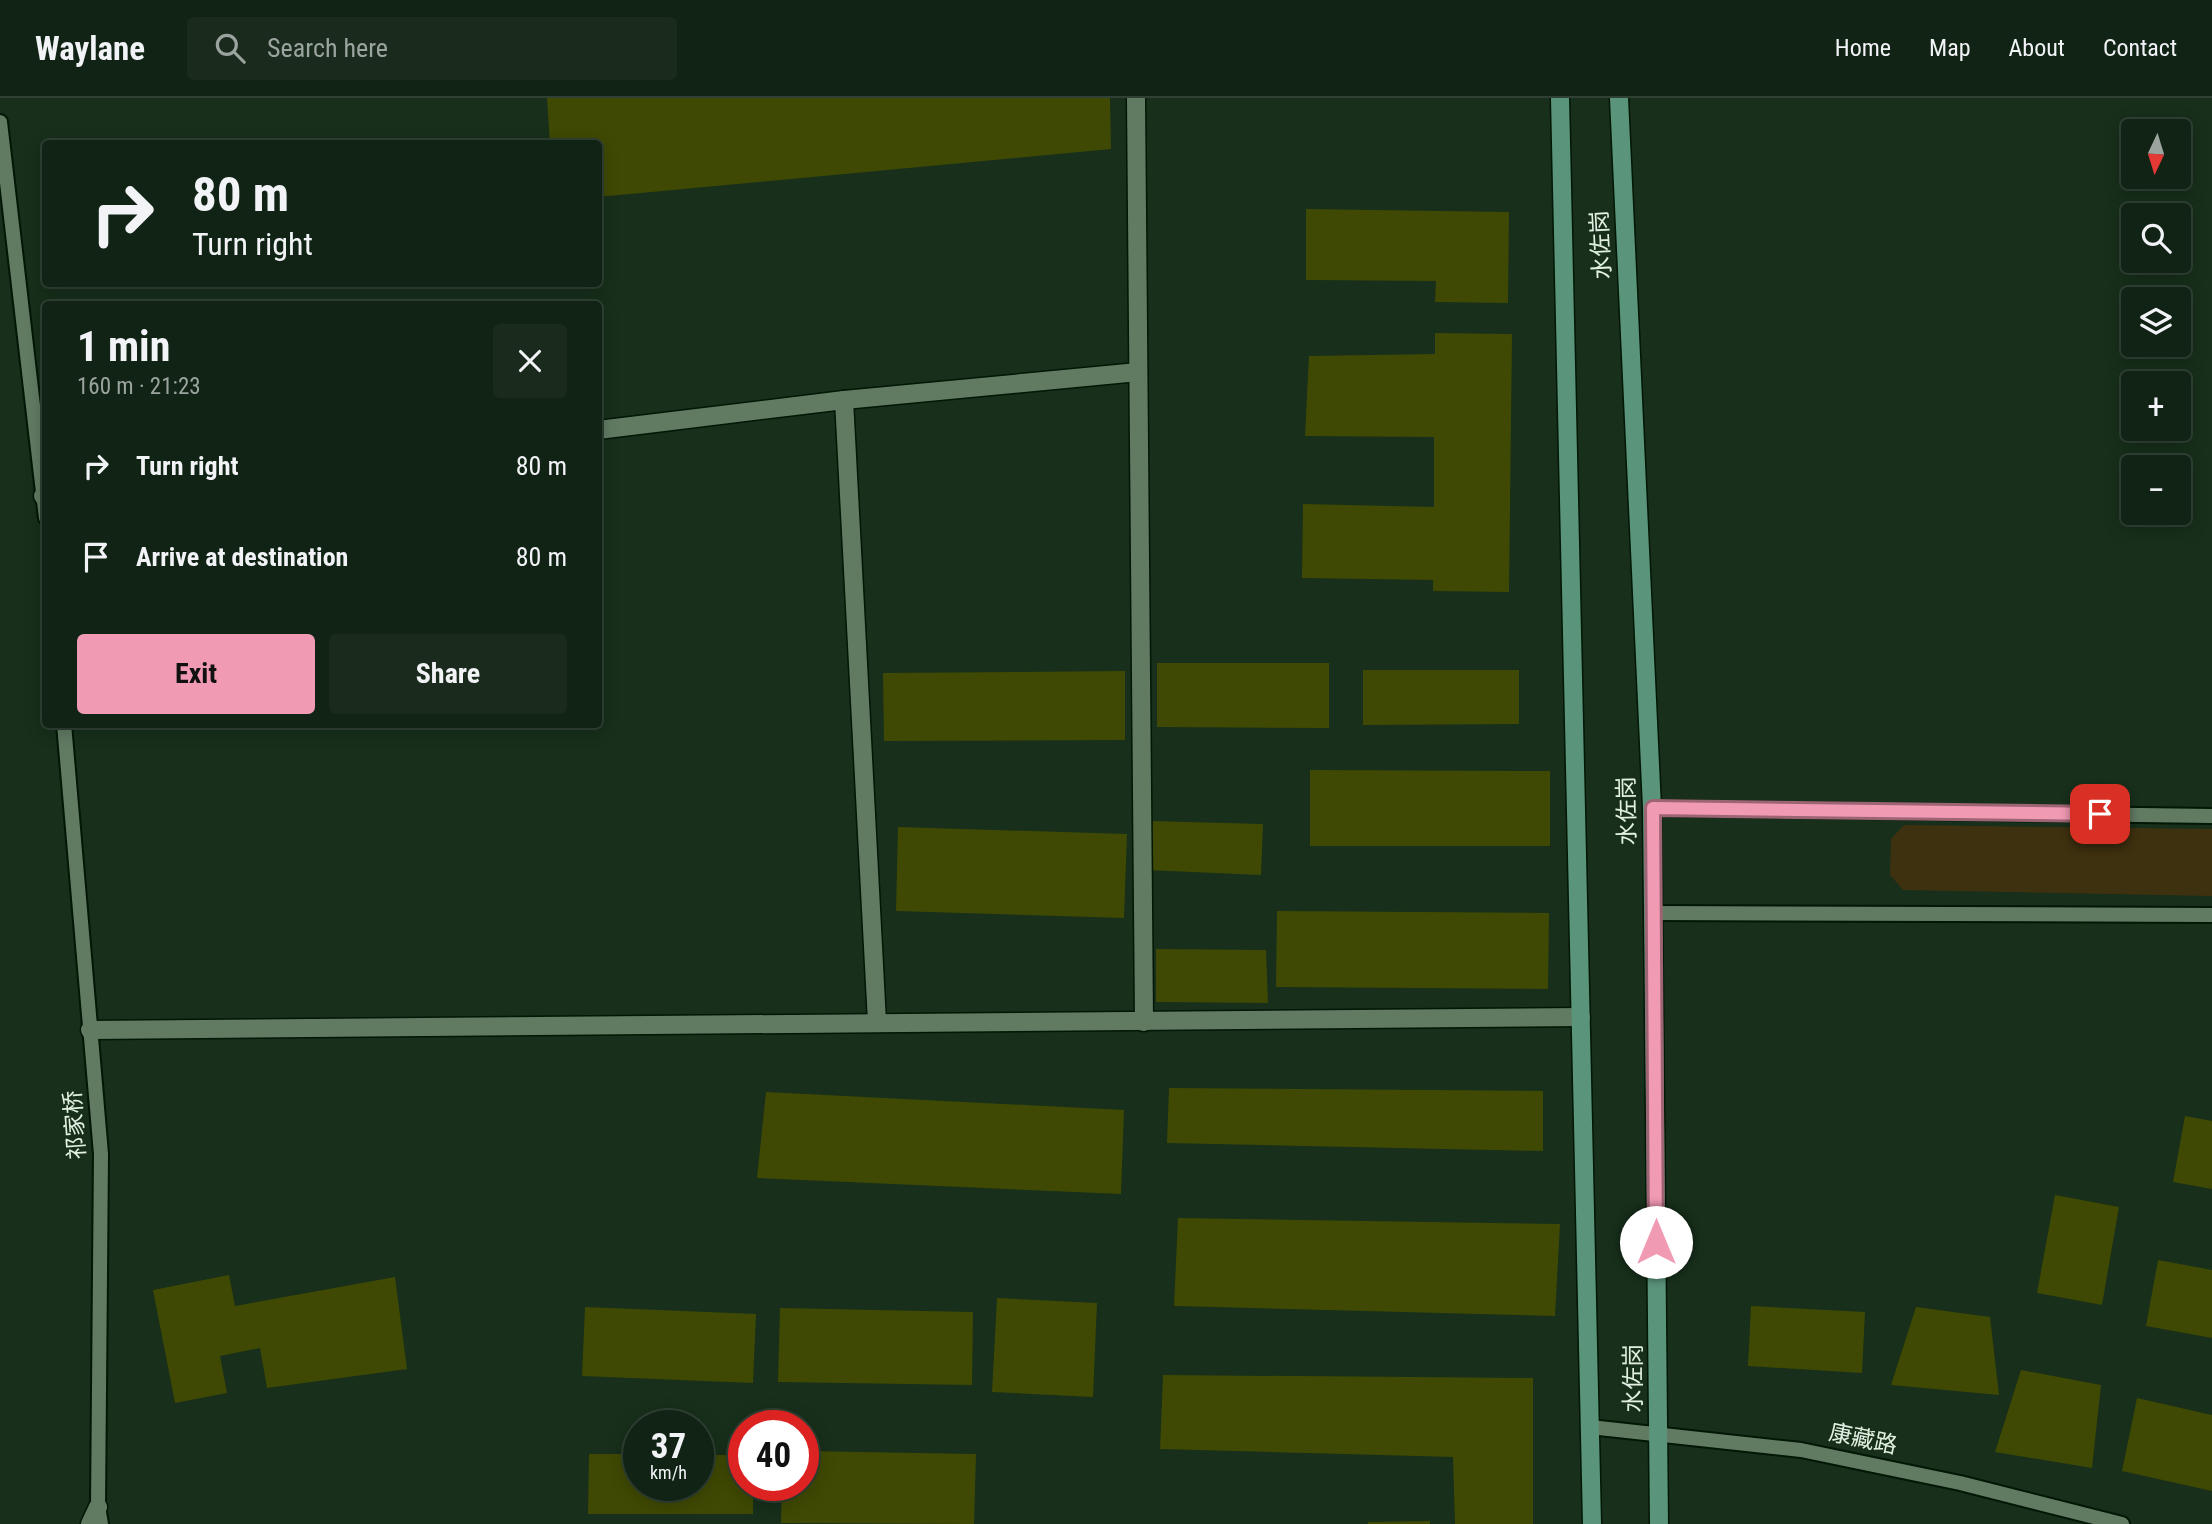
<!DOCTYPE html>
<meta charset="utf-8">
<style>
body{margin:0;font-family:"Roboto Condensed","Noto Sans SC",sans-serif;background:#1a2b1d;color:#f1f3f6;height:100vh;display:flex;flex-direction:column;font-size:26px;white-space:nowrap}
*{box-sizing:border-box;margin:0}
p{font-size:23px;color:#9ca4a0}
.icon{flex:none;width:38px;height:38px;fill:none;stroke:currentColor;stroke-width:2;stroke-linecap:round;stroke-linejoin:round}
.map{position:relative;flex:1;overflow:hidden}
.drawer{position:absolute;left:42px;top:203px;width:560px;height:427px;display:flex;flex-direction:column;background:#112314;border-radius:7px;box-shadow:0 4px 18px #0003,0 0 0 2px #304034}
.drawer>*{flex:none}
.top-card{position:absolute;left:42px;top:42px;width:560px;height:147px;border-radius:7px;box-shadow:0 4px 18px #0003,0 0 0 2px #304034;background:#112314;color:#f1f3f6;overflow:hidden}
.needle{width:46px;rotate:184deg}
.fabs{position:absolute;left:2121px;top:21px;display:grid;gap:14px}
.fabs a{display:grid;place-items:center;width:70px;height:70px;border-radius:7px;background:#112314;box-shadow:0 4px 18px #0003,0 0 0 2px #304034;font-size:35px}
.speed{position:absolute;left:623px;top:1312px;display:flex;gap:14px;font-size:35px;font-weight:700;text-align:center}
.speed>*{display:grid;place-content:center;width:91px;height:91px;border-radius:50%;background:#112314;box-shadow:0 4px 18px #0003,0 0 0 2px #304034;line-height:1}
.speed small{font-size:18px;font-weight:400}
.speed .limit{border:10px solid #d22;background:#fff;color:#111}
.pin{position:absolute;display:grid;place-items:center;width:60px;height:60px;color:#fff;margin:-30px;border-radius:14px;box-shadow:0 4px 10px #0006}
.me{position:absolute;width:77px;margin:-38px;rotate:0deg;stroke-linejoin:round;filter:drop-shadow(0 0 5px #0008)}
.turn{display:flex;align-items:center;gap:24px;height:147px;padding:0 35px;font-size:32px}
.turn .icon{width:91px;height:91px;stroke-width:2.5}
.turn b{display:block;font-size:49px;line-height:60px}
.round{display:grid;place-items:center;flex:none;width:74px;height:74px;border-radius:7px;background:#1a2b1d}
.head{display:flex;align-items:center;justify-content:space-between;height:119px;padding:0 35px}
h1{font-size:42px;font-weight:700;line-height:52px}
.primary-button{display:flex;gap:14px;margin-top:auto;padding:14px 35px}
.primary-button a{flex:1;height:80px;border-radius:7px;background:#f19ab3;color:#111;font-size:28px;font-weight:700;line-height:80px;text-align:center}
.primary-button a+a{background:#1a2b1d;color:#f1f3f6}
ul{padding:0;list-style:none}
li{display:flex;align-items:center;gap:21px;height:91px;padding:0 35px}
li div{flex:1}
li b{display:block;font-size:26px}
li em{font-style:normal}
header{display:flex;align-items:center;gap:42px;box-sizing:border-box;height:98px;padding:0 35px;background:#112314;border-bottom:2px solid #304034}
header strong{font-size:33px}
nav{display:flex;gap:38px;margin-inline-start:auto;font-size:24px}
.search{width:490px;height:63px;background:#1a2b1d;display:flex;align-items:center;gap:18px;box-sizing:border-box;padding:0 24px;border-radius:7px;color:#9ca4a0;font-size:26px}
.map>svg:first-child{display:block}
.green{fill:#3e310f}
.building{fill:#3f4903}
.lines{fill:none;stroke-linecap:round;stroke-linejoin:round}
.lane-casing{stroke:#021705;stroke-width:18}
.street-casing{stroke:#021705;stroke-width:21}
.secondary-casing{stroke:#021705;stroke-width:21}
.lane{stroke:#617b63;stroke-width:14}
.street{stroke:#617b63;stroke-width:18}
.secondary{stroke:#5a947b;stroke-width:18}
.route-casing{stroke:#9d6474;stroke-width:18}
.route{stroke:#f19ab3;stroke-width:12}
.labels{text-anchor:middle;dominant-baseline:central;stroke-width:5;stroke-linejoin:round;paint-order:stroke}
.street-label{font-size:23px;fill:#e1f0e2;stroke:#172f1b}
</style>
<header>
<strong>Waylane</strong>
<div class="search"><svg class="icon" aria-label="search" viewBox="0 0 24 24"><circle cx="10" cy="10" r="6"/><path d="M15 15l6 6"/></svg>Search here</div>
<nav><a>Home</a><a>Map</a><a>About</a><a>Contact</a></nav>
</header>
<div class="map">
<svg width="2212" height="1426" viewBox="0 0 2212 1426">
<rect width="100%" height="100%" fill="#172f1b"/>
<!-- green -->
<path class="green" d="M1904,727L2212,731V798L1903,792L1890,777L1891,741Z"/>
<!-- building -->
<g class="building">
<path d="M547,0H1110L1111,51L598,99V46H550Z"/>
<path d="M1306,111L1509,114L1508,205L1435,204L1436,183L1306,182Z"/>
<path d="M1435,235L1512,236L1509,494L1433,493V482L1302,480L1303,406L1434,409V339L1305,338L1309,258L1435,256Z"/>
<path d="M1157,565H1329V630L1157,629Z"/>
<path d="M1363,572H1519V626L1363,627Z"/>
<path d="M1125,573V642L884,643L883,575Z"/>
<path d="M1310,672L1550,673V748H1310Z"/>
<path d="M1150,723L1263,726L1261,777L1146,772Z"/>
<path d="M898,729L1127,736L1124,820L896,813Z"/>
<path d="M1277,813L1549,815L1548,891L1276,889Z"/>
<path d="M1156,851L1266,852L1268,905L1156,904Z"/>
<path d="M1169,990L1543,993V1053L1167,1045Z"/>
<path d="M766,994L1124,1012L1121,1096L757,1080Z"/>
<path d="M2185,1018L2212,1023V1091L2173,1084Z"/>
<path d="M2055,1097L2119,1109L2102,1207L2037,1195Z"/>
<path d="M1178,1120L1560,1126L1555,1218L1174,1208Z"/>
<path d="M2158,1162L2212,1172V1240L2146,1228Z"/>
<path d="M229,1177L235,1208L395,1179L407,1271L267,1290L260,1250L220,1258L227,1295L175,1305L153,1192Z"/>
<path d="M997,1200L1097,1205L1093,1299L992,1294Z"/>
<path d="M1751,1208L1865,1214L1862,1275L1748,1268Z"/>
<path d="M585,1209L756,1216L753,1285L582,1278Z"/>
<path d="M1916,1209L1990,1219L1999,1297L1891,1287Z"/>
<path d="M780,1210L973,1214L972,1287L778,1284Z"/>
<path d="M2021,1272L2101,1287L2092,1370L1995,1354Z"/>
<path d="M1163,1277L1533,1280V1426H1455L1453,1359L1160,1351Z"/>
<path d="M2137,1300L2212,1317V1393L2122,1373Z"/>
<path d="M803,1353L976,1356L974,1426L781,1425L782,1388H803Z"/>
<path d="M589,1356H639V1388H698V1357H744V1388H753V1416H588Z"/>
<path d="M1430,1423V1426H1368V1424Z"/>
</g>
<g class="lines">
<defs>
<g id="lane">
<path d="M0,24L46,420"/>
<path d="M64,626L101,1056L98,1409L101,1426"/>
<path d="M1652,710L2212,718"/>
<path d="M1653,815L2212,817"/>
<path d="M1590,1329L1801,1352L1960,1385L2122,1426"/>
</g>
<g id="street">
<path d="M1136,0L1144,924"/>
<path d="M844,302L877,924"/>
<path d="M598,332L844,302L1138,274"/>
<path d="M43,398H46"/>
<path d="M90,932L1581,919"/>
<path d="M90,1426L98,1409"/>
</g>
<g id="secondary">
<path d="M1560,0L1592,1426"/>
<path d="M1619,0L1652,710L1659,1426"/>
</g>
</defs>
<!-- lane casing -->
<use href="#lane" class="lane-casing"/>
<!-- street casing -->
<use href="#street" class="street-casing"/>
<!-- secondary casing -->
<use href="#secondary" class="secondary-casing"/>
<!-- lane -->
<use href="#lane" class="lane"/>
<!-- street -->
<use href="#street" class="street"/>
<!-- secondary -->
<use href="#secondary" class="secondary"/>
</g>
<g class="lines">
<defs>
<path id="route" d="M1656,1144L1653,710L2100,716"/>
</defs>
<!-- route casing -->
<use href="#route" class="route-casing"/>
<!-- route -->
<use href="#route" class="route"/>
</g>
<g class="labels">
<!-- street labels -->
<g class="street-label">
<text transform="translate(1601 147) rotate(-93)">水佐岗</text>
<text transform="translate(1627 713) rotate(-91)">水佐岗</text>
<text transform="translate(75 1027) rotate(-94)">祁家桥</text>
<text transform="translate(1633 1280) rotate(-90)">水佐岗</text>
<text transform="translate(1863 1341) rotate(12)">康藏路</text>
</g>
</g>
</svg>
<div class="fabs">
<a><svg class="needle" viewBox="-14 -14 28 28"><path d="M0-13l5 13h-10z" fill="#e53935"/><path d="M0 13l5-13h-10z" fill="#9ca4a0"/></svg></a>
<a><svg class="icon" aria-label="search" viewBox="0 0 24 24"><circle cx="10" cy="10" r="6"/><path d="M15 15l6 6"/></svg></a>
<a><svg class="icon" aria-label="layers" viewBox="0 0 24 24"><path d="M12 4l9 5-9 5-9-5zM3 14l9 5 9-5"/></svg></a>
<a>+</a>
<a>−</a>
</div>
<div class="speed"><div>37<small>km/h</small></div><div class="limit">40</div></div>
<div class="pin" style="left:2100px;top:716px;background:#d93025"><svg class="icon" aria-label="arrive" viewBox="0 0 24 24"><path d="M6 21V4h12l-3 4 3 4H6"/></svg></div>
<svg class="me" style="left:1656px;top:1144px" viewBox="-20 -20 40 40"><circle r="19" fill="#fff"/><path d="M0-13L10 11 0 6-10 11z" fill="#f19ab3"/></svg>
<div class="top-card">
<div class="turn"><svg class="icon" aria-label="right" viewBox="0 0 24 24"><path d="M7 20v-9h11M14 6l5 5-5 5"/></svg><div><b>80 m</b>Turn right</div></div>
</div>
<section class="drawer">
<div class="head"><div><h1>1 min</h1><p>160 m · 21:23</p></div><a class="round"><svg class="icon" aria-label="close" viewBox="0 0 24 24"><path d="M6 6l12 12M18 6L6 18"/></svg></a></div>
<ul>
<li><svg class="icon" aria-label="right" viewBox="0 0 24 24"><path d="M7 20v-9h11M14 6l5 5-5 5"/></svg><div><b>Turn right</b></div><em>80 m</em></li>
<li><svg class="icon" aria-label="arrive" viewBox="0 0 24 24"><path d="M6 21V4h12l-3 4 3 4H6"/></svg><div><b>Arrive at destination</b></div><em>80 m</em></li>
</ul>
<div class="primary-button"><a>Exit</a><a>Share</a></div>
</section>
</div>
